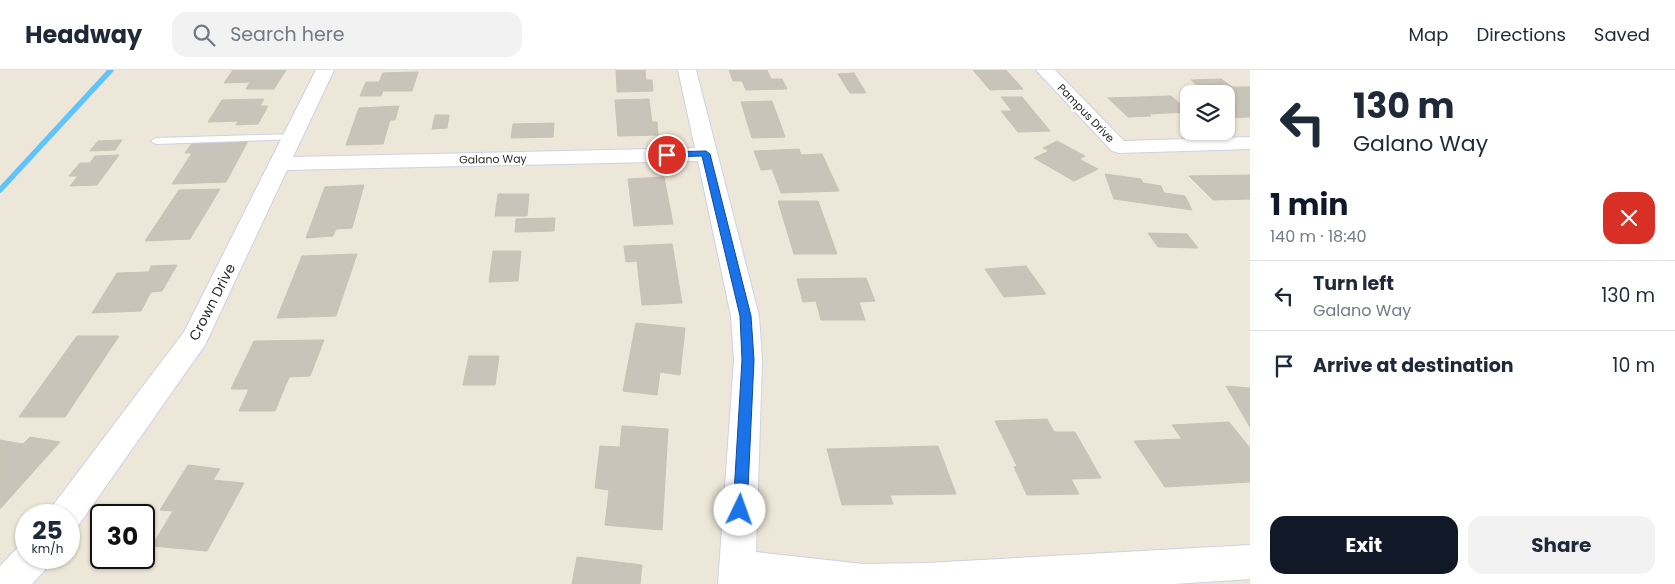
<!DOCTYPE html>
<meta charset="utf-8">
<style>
body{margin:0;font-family:Poppins,sans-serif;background:#f2f2f3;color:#1f2937;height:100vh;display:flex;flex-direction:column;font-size:19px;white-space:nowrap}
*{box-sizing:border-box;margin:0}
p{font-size:16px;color:#747a83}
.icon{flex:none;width:28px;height:28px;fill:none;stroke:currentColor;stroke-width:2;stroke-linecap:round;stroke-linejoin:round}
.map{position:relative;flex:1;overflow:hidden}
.drawer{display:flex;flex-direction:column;background:#fff;width:425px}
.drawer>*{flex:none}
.banner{background:#fff;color:#1f2937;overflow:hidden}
.tools{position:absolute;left:1180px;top:15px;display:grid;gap:10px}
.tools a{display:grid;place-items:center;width:55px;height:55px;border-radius:10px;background:#fff;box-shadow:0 1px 4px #0004;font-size:25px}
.speed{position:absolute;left:15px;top:434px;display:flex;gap:10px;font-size:25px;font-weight:700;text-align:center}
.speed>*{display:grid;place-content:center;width:65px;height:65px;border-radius:50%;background:#fff;box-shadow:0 1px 4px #0004;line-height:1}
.speed small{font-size:12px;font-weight:400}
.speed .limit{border:2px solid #111;border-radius:8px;background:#fff;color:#111}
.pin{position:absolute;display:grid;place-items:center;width:42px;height:42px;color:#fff;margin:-21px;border:2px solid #fff;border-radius:50%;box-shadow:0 1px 5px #0007}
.me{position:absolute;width:55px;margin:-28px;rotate:3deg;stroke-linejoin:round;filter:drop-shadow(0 0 4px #0008)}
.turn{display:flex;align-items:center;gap:18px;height:105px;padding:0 20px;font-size:22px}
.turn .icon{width:65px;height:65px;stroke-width:2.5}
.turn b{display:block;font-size:35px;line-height:42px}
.round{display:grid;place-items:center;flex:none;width:52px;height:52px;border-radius:15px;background:#f2f2f3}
.summary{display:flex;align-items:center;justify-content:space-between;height:85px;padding:0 20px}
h1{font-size:30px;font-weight:700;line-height:38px;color:#111827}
.primary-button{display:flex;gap:10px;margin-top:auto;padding:10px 20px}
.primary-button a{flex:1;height:58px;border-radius:15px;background:#111827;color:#fff;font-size:20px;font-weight:700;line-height:58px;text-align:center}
.primary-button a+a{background:#f2f2f3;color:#1f2937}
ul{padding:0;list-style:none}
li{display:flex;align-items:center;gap:15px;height:70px;padding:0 20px;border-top:1px solid #e0e1e3}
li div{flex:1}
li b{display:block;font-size:19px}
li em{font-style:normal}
header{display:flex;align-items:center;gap:30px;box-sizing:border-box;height:70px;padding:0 25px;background:#fff;border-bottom:1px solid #e0e1e3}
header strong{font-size:24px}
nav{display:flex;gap:28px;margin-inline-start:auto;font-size:18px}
.search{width:350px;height:45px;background:#f2f2f3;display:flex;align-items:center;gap:12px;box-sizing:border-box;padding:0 18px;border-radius:15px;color:#747a83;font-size:19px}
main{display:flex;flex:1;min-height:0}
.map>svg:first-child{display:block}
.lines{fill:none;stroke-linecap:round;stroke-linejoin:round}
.stream{stroke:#61c3fb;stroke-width:5.5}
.building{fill:#c8c4b9;stroke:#c9c3b3}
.lane-casing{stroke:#cfd1e4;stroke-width:2}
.street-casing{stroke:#cfd1e4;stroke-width:2}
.lane{fill:#fff;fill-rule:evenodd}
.street{fill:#fff;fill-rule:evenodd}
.route{fill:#1a73e8;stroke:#114b97}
.labels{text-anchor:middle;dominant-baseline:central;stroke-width:4;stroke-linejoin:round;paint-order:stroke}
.far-street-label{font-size:11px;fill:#292929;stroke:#fff}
.street-label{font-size:14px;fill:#292929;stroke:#fff}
</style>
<header>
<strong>Headway</strong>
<div class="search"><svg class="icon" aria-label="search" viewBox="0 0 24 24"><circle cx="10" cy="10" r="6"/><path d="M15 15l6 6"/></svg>Search here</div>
<nav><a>Map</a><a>Directions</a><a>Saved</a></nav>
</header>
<main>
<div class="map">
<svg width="1250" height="514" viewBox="0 0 1250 514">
<rect width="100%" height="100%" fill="#ede7d9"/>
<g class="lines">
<!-- stream -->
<path class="stream" d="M0,120L111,0"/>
</g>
<!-- building -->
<g class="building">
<path d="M233,0H286L274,19H246L250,12L224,13Z"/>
<path d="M616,0H645L646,10H652L653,21L617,22Z"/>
<path d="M729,0H767L771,9H782L787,19L746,20L742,11H733Z"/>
<path d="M973,0H1006L1023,19L990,20Z"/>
<path d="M418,2L412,21H383L381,26H360L366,12H379L383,3Z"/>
<path d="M854,3L866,23H850L838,4Z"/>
<path d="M1221,9L1232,17H1250V47L1226,48V24H1197L1191,19H1201L1191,10Z"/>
<path d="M1171,26L1189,42L1148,44L1151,46L1128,47L1108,28Z"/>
<path d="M1001,27H1022L1050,61L1018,62L1001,41H1012Z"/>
<path d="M264,29L260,36H268L258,54L236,55L238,51L208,52L222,30Z"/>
<path d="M649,29L652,52H657L658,65L618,66L615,30Z"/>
<path d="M772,31L785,67L752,68L741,32Z"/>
<path d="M399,36L395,50H390L383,74L346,75L359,38Z"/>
<path d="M435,45H449L447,58L432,59Z"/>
<path d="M554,53L553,67L511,68L513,54Z"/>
<path d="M122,70L115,80L90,81L98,71Z"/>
<path d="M248,71L226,112L172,114L192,83H185L192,73Z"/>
<path d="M1057,71L1085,86L1079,89L1098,99L1074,111L1034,88L1049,81L1043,78Z"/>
<path d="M799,79L801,85L822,84L839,121L781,123L772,99L761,100L754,81Z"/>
<path d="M119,85L97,115L70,116L78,106H69L80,93H90L95,86Z"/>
<path d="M1105,104L1141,109L1143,113L1161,116L1164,123L1185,126L1192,140L1114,129Z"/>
<path d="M1250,105V129L1213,130L1189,106Z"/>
<path d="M664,107L673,154L634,156L628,109Z"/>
<path d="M364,115L352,158L336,159L333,166L306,168L325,117Z"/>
<path d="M220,119L190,169L145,171L179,120Z"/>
<path d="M498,124H529L527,146H495Z"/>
<path d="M778,131H818L837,184H794Z"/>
<path d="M555,148L554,161L515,162L516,149Z"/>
<path d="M1148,163L1187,164L1198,178L1158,177Z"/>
<path d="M672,174L682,233L642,235L637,191L626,192L624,176Z"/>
<path d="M493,181H521L518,211L489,212Z"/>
<path d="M357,184L336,246L277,248L302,186Z"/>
<path d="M177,195L162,221L151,222L141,241L92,243L117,203L149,202L151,196Z"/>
<path d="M1026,196L1046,224L1004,227L985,199Z"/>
<path d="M866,208L875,231L859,232L865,250H821L816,231L803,232L797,209Z"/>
<path d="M636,253L685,258L680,305L660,302L657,325L623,321Z"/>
<path d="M77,266H119L65,347H19Z"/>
<path d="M324,270L310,306L289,307L275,341H239L249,319H231L254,271Z"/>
<path d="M469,286H499L495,315H463Z"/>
<path d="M1226,316L1250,318V357Z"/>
<path d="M1047,349L1054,362H1075L1101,408L1071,409L1079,424L1027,425L1014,397L1017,396L995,351Z"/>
<path d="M1229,352L1250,378V412L1165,417L1134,371L1182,369L1172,355Z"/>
<path d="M622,356L668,359L662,460L605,455L609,420L595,418L600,376L620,377Z"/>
<path d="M30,367L60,372L0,439V370L23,374Z"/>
<path d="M938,376L956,424L890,425L893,434L842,435L827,379Z"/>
<path d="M188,395L220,399L213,410L244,413L207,481L152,476L173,441L160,440Z"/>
<path d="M577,487L642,495L640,514H572Z"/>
</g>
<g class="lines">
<defs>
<path id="lane" d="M293,64L298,67L297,69L156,74L151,71L156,68Z"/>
<g id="street">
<path d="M316,0H334L293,87L695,78L678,0H696L759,246L762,290L756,482L863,494L926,493L1250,475V509L1174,514H718L734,290L731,246L698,91L287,100L205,275L78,456L69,460V445H49L54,434L184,262Z"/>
<path d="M1036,0H1055L1124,71L1250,67V79L1119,83L1112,81Z"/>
<path d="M26,473V488H50L45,500L32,514H0V496L19,476Z"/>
</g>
</defs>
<!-- lane casing -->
<use href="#lane" class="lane-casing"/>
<!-- street casing -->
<use href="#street" class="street-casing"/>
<!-- lane -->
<use href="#lane" class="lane"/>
<!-- street -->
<use href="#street" class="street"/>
</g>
<!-- route -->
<path class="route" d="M706,81L710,84L751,246L754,290L747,440L745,445L740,447L735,445L733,440L742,290L740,246L702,86L667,87L663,85L667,82Z"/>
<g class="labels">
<!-- far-street labels -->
<g class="far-street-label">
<text transform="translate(1086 43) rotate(46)">Pampus Drive</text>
<text transform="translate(493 89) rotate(-1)">Galano Way</text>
</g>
<!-- street labels -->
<g class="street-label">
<text transform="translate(212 232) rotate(-63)">Crown Drive</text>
</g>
</g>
</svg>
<div class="tools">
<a><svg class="icon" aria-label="layers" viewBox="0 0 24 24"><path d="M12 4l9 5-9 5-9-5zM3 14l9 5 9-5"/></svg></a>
</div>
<div class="speed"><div>25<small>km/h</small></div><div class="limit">30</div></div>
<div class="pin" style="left:667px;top:85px;background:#d93025"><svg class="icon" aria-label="arrive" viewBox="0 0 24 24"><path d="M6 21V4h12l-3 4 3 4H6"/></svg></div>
<svg class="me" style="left:740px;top:440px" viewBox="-20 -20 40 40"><circle r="19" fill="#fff"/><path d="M0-13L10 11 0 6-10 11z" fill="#1a73e8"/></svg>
</div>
<section class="drawer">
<div class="banner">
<div class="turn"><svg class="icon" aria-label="left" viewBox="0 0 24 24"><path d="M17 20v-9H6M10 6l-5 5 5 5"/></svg><div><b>130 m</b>Galano Way</div></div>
</div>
<div class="summary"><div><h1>1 min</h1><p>140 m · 18:40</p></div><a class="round" style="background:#d93025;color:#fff"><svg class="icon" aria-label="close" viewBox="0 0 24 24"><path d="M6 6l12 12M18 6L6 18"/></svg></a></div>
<ul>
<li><svg class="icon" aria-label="left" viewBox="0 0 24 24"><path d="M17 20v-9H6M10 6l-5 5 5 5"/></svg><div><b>Turn left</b><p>Galano Way</p></div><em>130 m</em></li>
<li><svg class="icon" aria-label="arrive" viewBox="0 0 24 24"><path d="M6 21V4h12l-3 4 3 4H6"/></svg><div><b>Arrive at destination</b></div><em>10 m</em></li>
</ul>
<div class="primary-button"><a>Exit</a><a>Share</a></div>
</section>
</main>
